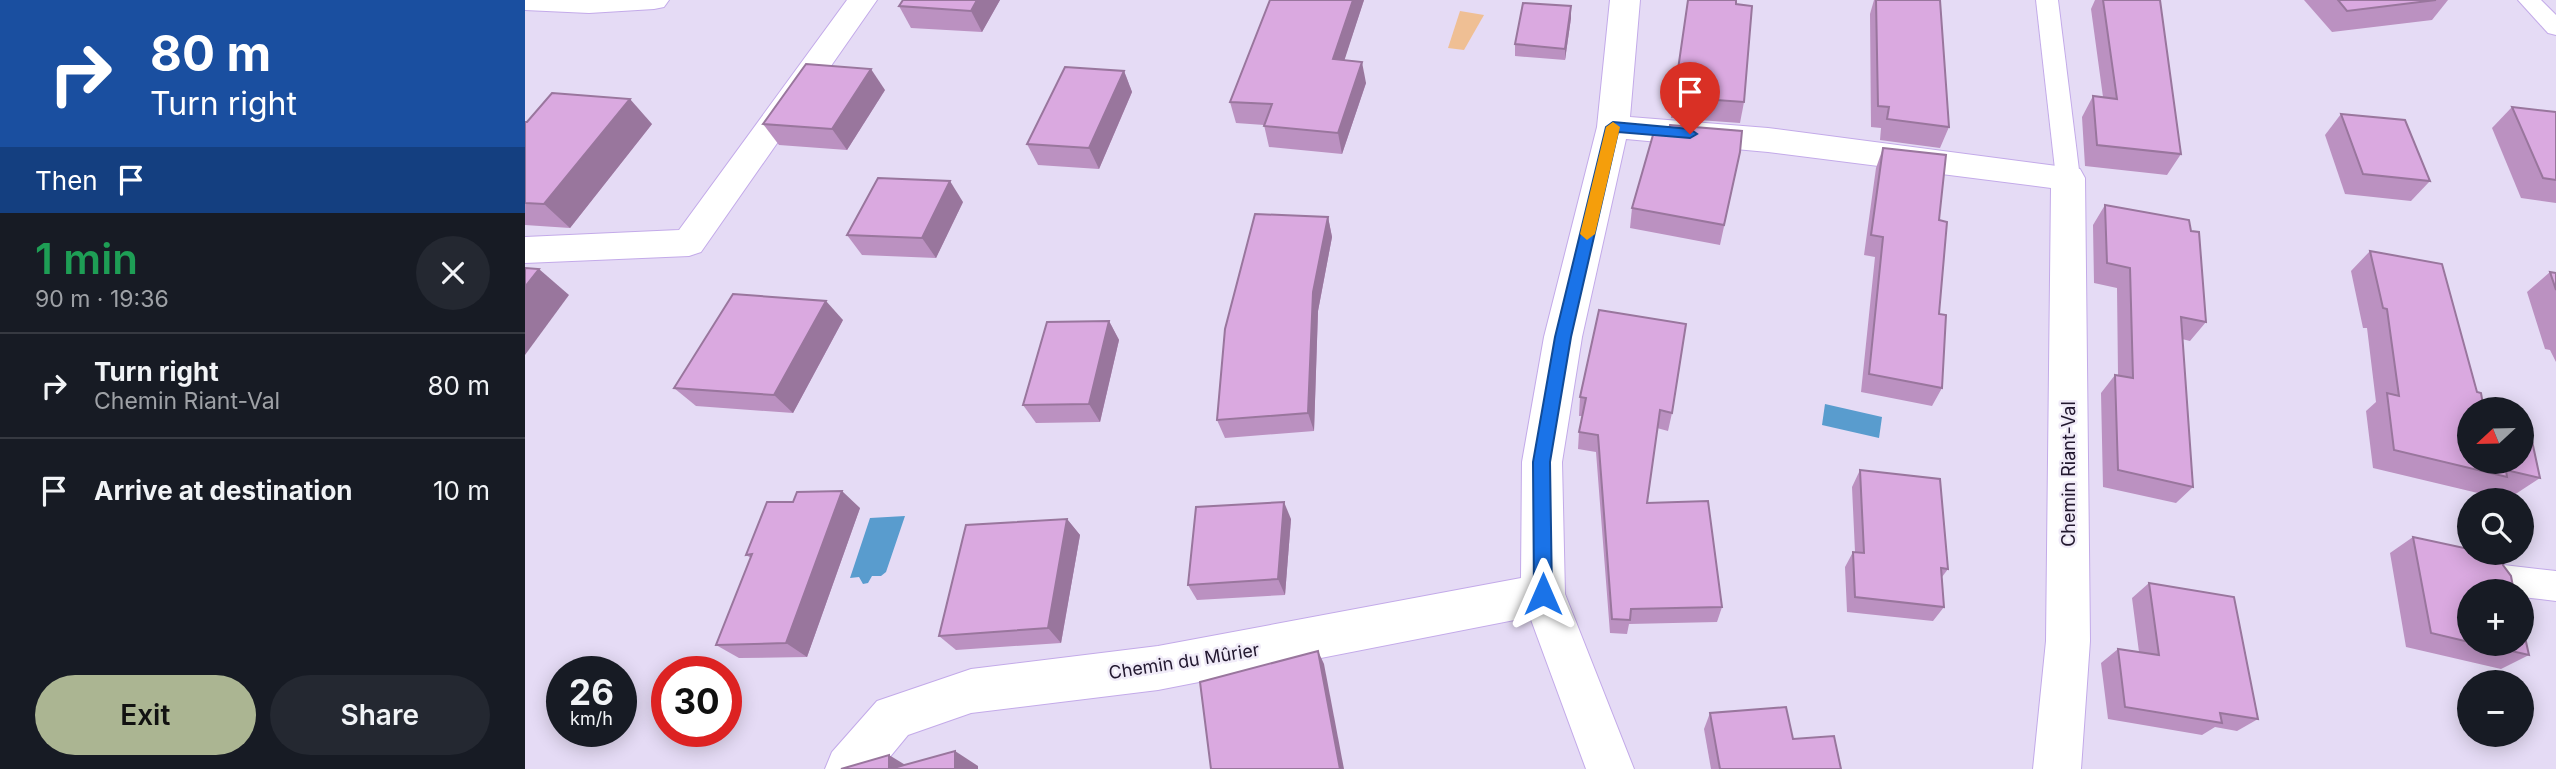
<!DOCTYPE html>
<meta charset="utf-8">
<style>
body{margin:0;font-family:Inter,sans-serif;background:#242831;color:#f1f3f6;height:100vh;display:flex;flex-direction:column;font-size:26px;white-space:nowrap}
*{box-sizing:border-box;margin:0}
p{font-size:23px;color:#9ea1a6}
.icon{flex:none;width:38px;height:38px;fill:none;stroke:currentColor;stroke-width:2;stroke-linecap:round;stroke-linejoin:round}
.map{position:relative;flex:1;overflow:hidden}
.sheet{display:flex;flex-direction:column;background:#171b24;width:525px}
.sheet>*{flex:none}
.banner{background:#1a4fa0;color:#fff;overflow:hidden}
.needle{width:46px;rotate:248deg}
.controls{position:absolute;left:1932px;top:397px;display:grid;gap:14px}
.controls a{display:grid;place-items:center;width:77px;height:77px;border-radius:50%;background:#171b24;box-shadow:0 4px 18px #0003;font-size:35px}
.speed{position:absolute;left:21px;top:656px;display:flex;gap:14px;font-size:35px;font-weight:700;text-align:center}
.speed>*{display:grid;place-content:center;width:91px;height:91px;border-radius:50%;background:#171b24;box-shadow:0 4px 18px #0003;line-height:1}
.speed small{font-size:18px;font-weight:400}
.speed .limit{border:10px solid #d22;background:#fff;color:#111}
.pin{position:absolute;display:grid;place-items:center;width:60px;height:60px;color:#fff;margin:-72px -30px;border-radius:50% 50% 50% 0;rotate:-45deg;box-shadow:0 0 7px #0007}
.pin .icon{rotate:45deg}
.me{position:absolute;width:77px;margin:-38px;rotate:0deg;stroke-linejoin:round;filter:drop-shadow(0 0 5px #0008)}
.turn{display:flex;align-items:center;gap:24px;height:147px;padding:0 35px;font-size:32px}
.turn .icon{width:91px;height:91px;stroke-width:2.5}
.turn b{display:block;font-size:49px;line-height:60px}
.then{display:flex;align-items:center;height:66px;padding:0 35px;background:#0003;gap:14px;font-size:26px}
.round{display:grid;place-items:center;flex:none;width:74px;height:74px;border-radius:37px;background:#242831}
.overview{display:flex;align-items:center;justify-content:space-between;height:119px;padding:0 35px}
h1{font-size:42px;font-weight:600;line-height:52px;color:#1e9e55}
.action{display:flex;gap:14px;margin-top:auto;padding:14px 35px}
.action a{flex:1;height:80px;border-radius:42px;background:#abb592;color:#111;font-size:28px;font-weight:600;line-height:80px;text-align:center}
.action a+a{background:#242831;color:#f1f3f6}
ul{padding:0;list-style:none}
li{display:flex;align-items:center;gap:21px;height:105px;padding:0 35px;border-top:2px solid #363941}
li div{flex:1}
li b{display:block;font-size:26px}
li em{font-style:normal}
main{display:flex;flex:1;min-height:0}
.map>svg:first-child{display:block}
.green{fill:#efbf94}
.water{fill:#599cce}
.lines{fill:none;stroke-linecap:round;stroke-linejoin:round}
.lane-casing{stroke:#c3aae9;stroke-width:2}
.street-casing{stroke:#c3aae9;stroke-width:2}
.lane{fill:#fff;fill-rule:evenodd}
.street{fill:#fff;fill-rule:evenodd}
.wall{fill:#bb91c1}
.shaded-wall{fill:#99769d}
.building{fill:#daa9e0;stroke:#99769d;stroke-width:2}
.route{fill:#1a73e8;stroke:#114b97;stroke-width:2}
.slow{fill:#f59e0b}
.labels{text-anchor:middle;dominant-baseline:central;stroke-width:5;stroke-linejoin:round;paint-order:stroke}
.street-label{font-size:18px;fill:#21172e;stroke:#f0ebf8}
</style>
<main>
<section class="sheet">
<div class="banner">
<div class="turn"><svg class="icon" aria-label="right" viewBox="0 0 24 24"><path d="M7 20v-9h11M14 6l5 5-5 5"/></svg><div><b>80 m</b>Turn right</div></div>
<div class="then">Then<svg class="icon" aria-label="arrive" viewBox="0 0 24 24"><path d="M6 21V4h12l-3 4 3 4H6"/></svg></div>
</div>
<div class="overview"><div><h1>1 min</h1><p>90 m · 19:36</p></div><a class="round"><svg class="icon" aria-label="close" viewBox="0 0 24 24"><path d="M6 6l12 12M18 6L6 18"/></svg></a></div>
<ul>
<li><svg class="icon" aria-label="right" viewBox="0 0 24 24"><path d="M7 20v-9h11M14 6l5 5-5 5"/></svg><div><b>Turn right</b><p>Chemin Riant-Val</p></div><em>80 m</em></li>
<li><svg class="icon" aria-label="arrive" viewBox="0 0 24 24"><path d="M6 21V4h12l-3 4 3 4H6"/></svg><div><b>Arrive at destination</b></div><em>10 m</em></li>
</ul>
<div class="action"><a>Exit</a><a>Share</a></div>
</section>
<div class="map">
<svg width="2031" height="769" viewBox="0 0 2031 769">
<rect width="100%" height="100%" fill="#e5dbf5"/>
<!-- green -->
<path class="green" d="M935,11L959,15L939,50L923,48Z"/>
<!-- water -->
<g class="water">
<path d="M1300,404L1357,417L1354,438L1297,425Z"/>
<path d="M380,516L361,572L356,576H347L343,583L338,584L334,577L325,578L345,518Z"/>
</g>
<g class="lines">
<defs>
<g id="lane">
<path d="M1511,0H1533L1555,178L1552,184L1543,187L1534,184L1531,178Z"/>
<path d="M1993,0H2016L2031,15V35L2023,33Z"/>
<path d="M1970,564L2031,571V601L1997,597V592L1959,589L1954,579L1959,569Z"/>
</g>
<g id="street">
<path d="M0,0H144L139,7L129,9L64,13L0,10Z"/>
<path d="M322,0H352L176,252L164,256L0,263V237L154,230Z"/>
<path d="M1085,0H1115L1105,117L1243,128L1555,169L1560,178L1565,641L1556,769H1508L1521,641L1526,188L1243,152L1101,139L1057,337L1037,462L1040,594L1109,769H1061L1005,617L633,690L446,713L383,735L355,769H300L307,752L352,701L446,669L633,646L996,578L997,462L1019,337L1072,127Z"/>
</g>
</defs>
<!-- lane casing -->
<use href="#lane" class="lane-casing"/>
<!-- street casing -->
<use href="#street" class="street-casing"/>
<!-- lane -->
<use href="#lane" class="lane"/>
<!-- street -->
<use href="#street" class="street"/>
</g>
<!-- wall -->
<g class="wall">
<path d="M378,0H475L457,32L386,28L374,6Z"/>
<path d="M745,0H839L819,60L841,83L817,154L744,147L739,125L711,123L705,102Z"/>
<path d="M1163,0L1219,102L1215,123L1146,118Z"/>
<path d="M1349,0H1415L1424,127L1415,148L1355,140L1356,128L1346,127L1345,14Z"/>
<path d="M1570,0H1635L1656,154L1642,175L1560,166L1557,117L1568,96L1578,97L1566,9Z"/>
<path d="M1779,0H1923L1907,20L1807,32Z"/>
<path d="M1046,6V18L1040,60L990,56V44Z"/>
<path d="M599,71L607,92L574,169L513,165L502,144Z"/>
<path d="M360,90L322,150L254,145L238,124Z"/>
<path d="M1987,107L2031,112V203L1996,198L1967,128Z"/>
<path d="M1816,114L1905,181L1886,201L1820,194L1800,135Z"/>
<path d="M0,122L127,124L45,228L0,225Z"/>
<path d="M1358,148L1414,220V314L1417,388L1407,406L1336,392L1350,257L1339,255L1351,168Z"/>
<path d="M1215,152L1195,245L1105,228L1107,208Z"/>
<path d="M438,202L411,258L337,255L322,235Z"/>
<path d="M1580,205L1681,322L1665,341L1657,339L1668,487L1651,503L1578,487L1576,393L1590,375H1593L1592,288L1569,283L1568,225Z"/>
<path d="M803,217L807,237L793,311L789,431L700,438L692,420Z"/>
<path d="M1845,251L1944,410L2015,478L1989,495L1964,489L1957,494L1848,468L1841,411L1851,402L1842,328H1838L1826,271Z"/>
<path d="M2025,272L2031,273V362L2025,350L2020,349L2002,292Z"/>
<path d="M318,320L268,413L171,406L149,388Z"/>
<path d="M584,321L594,340L575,422L511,423L498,405Z"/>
<path d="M1055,397L1147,413L1143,431L1132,428L1122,503L1197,607L1192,622L1104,624L1102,634L1085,633L1071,452L1053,449L1054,432L1058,416H1054Z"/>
<path d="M1335,470L1423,569L1417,577L1419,607L1408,621L1322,612L1320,567L1328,552H1330L1327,487Z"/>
<path d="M268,502L335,508L282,657L214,658L191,645L226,558L221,555Z"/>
<path d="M542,519L555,535L536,643L431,650L414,636Z"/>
<path d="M766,519L760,595L672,600L663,585Z"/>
<path d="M1888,537L1944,592V644H1997L2004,655L1976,669L1881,647L1865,553Z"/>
<path d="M1624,583L1733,719L1712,731L1690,727L1677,735L1583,719L1576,663L1593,649L1614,652L1607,598Z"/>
<path d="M1185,713L1268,739L1316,769H1186L1179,729Z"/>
</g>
<!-- shaded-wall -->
<g class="shaded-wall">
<path d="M452,0H475L457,32L446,11Z"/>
<path d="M828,0H839L813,80L808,59Z"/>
<path d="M1046,6V18L1040,60V49Z"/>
<path d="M837,62L841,83L817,154L813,133Z"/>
<path d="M346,69L360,90L322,150L307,129Z"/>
<path d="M599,71L607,92L574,169L564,148Z"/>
<path d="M105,99L127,124L45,228L19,204Z"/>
<path d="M425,181L438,202L411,258L397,238Z"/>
<path d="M803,217L807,237L793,311L789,431L783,413L788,292Z"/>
<path d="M14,269L44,295L0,355V287Z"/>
<path d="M301,301L318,320L268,413L249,395Z"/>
<path d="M584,321L594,340L575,422L564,404Z"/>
<path d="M317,491L335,508L282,657L261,643Z"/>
<path d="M759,502L766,519L760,595L753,579Z"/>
<path d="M542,519L555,535L536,643L523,628Z"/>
<path d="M793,651L799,664L819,769H815Z"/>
<path d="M430,751L453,766V769H430Z"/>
<path d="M364,755L387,769H364Z"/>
</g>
<!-- building -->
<g class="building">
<path d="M378,0H452L446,11L374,6Z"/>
<path d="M745,0H828L808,59L837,62L813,133L739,126L747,104L705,102Z"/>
<path d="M1163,0H1211V4L1227,6L1219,102L1149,97Z"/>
<path d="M1351,0H1415L1424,127L1362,119L1364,107L1353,106Z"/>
<path d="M1578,0H1635L1656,154L1572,145L1568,96L1592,99Z"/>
<path d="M1813,0H1911L1822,11Z"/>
<path d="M998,3L1046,6L1040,49L990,44Z"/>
<path d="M281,64L346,69L307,129L238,124Z"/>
<path d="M540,67L599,71L564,148L502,144Z"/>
<path d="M27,93L105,99L19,204L0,203V122H2Z"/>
<path d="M1987,107L2031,112V180L2018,178Z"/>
<path d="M1816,114L1880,120L1905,181L1838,174Z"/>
<path d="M1145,125L1217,131L1215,152L1199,225L1107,208L1130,128L1144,131Z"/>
<path d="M1358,148L1421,155L1414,220L1422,222L1414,314L1421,315L1417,388L1344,374L1358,237L1346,235Z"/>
<path d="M353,178L425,181L397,238L322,235Z"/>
<path d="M1580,205L1664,220L1666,231L1674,232L1681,322L1656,317L1668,487L1593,470L1590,375L1608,378L1605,268L1582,263Z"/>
<path d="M730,214L803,217L788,292L783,413L692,420L700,329Z"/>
<path d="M1845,251L1917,264L1952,392L1956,393L1959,410H1944V462H1997V426L2004,427L2015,478L1981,470L1982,477L1869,450L1862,393L1874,396L1862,309L1858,308Z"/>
<path d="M0,268L14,269L0,287Z"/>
<path d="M2025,272L2031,273V290Z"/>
<path d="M208,294L301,301L249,395L149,388Z"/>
<path d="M1074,310L1161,324L1147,413L1135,410L1122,503L1183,501L1197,607L1106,609L1105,620L1087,619L1073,435L1054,432L1061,398L1055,397Z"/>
<path d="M584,321L564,404L498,405L522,322Z"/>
<path d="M1335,470L1415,479L1423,569L1416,568L1419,607L1330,597L1328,552L1339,553Z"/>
<path d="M317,491L261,643L191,645L227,554L221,555L242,502H268L272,492Z"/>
<path d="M759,502L753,579L663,585L671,507Z"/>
<path d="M542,519L523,628L414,636L441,525Z"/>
<path d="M1888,537L1944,549V553H1963L1980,557L1978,565L1986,576L1989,592H1944V642L1906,633Z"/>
<path d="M1624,583L1709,597L1733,719L1695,713L1697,723L1600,707L1593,649L1634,655Z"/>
<path d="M1997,624L2004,655L1955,644H1997Z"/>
<path d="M793,651L815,769H686L675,682Z"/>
<path d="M1261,707L1268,739L1309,736L1316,769H1195L1185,713Z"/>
<path d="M430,751V769H365Z"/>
<path d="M364,755V769H316Z"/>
</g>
<!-- route -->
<path class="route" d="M1088,122L1165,129L1172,134L1165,138L1093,132L1046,337L1025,462L1027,594L1024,600L1018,602L1011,600L1009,594L1008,462L1030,337L1081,127Z"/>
<!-- slow -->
<path class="slow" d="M1088,122L1095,127L1070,234L1062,240L1055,234L1081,127Z"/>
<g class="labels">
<!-- street labels -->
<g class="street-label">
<text transform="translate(1543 474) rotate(-90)">Chemin Riant-Val</text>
<text transform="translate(659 661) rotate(-9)">Chemin du Mûrier</text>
</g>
</g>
</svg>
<div class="controls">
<a><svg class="needle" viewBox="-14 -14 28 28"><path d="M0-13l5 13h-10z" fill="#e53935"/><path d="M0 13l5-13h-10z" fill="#9ea1a6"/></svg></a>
<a><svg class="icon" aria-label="search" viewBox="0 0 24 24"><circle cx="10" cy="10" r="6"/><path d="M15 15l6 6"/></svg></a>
<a>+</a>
<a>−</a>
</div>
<div class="speed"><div>26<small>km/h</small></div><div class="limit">30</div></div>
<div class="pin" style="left:1165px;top:134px;background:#d93025"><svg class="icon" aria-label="arrive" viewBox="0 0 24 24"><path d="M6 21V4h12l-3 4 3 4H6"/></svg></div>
<svg class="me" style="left:1018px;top:594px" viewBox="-20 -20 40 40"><path d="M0-17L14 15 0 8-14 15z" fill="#1a73e8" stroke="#fff" stroke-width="4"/></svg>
</div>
</main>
